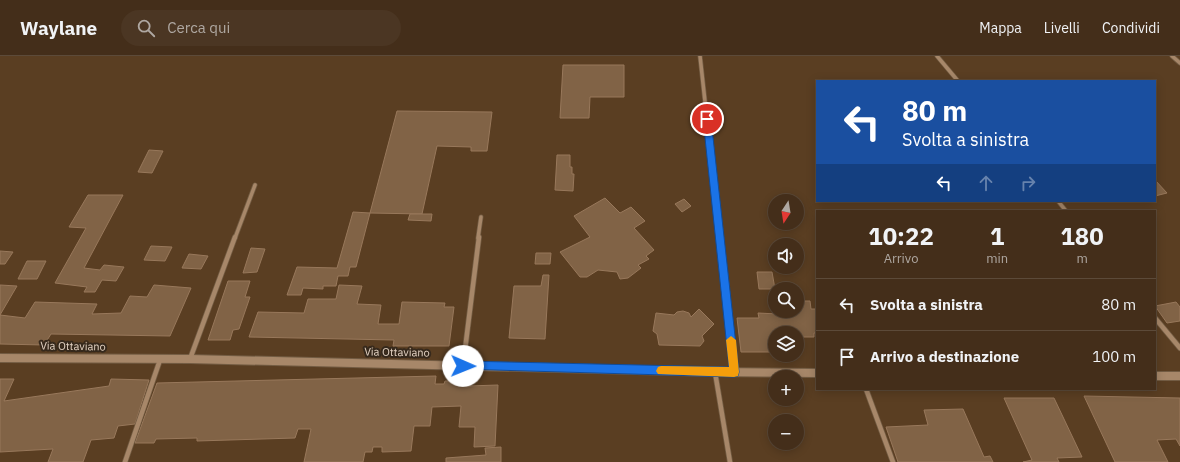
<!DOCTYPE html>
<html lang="it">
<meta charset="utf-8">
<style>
body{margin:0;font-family:"IBM Plex Sans",sans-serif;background:#4b3623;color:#f1f3f6;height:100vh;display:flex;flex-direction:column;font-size:15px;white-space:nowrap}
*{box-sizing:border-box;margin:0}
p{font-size:13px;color:#afa8a2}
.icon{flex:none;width:22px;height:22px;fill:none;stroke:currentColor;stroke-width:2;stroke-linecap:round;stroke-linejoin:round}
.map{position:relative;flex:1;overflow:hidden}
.panel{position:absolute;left:816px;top:154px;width:340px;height:180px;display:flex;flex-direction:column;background:#442e1a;border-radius:0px;box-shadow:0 2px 10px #0003,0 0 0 1px #5c4a39}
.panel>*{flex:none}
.top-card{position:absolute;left:816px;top:24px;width:340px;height:122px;border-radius:0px;box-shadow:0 2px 10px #0003,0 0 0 1px #5c4a39;background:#1a4fa0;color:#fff;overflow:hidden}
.needle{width:26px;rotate:192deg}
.tools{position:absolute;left:768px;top:138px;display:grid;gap:8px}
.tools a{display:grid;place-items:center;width:36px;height:36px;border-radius:50%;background:#442e1a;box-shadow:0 2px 10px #0003,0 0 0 1px #5c4a39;font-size:20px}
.pin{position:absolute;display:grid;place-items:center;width:34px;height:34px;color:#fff;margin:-17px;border:2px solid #fff;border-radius:50%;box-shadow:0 1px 4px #0007}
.me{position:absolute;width:44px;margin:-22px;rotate:91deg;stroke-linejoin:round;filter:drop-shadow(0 0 3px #0008)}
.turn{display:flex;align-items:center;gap:14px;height:84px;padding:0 20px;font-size:18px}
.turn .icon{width:52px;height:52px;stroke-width:2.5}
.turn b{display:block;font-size:28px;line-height:34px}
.lanes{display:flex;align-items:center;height:38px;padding:0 20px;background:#0003;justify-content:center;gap:20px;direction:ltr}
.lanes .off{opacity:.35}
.eta{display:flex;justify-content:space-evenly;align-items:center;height:68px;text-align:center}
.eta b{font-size:24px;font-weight:700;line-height:28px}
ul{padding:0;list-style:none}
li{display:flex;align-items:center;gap:12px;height:52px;padding:0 20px;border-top:1px solid #5c4a39}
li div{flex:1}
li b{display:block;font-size:15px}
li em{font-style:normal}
header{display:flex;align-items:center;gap:24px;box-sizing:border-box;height:56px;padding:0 20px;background:#442e1a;border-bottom:1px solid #5c4a39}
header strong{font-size:19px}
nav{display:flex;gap:22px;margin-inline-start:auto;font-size:14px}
.search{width:280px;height:36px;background:#4b3623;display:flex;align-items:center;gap:10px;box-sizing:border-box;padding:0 14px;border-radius:22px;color:#afa8a2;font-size:15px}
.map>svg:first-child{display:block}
.building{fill:#816346;stroke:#98785b}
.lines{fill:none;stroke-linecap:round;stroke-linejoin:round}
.minor-far1-casing{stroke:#735c43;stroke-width:5}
.minor-casing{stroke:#735c43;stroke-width:6}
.secondary-casing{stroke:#735c43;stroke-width:2}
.minor-far1{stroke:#a78769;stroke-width:3.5}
.minor{stroke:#a78769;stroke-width:4.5}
.secondary{fill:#a78769;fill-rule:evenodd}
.route{fill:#1a73e8;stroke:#114b97}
.slow{fill:#f59e0b}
.labels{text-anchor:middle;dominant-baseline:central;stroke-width:4;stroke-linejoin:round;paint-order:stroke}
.street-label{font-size:11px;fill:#e3d2c2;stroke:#36291c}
</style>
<header>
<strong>Waylane</strong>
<div class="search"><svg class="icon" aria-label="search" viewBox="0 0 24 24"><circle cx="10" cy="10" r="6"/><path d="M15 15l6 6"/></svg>Cerca qui</div>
<nav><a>Mappa</a><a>Livelli</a><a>Condividi</a></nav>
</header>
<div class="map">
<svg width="1180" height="406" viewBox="0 0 1180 406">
<rect width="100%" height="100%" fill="#5a3e22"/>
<!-- building -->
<g class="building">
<path d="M563,9H624V41H590L589,62H560Z"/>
<path d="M397,55L492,56L487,95H471V91L437,90L422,158L370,157Z"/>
<path d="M149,94L163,95L152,117L138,116Z"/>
<path d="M557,99H570V111H572V118H574L573,135L555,134Z"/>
<path d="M1155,124L1167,137L1155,140Z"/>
<path d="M88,139H123L84,212L100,214L104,209L124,211L116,225L102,224L95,236H84L87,231L55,227L86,172L69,171Z"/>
<path d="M605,142L620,157L631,151L645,165L634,172L654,194L646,200L649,203L638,209L641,212L628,222L620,223L617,216L598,214L587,221H580L560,196L590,181L574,160Z"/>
<path d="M684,143L691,150L682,156L675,148Z"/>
<path d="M353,156L370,157L356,211H350L348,220H338L336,230H323V233L303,232L301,239H287L297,211L337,212Z"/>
<path d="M410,158H432L431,165L408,164Z"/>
<path d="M151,190L172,191L165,205L144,204Z"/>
<path d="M251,192L265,193L257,216L243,217Z"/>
<path d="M0,195L13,196L5,208H0Z"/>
<path d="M536,197H551L550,208H535Z"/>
<path d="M189,198L208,200L201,213L182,212Z"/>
<path d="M27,205H46L37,223H18Z"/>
<path d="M757,216H772L775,233H759Z"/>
<path d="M543,219H549L545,283L509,282L514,230H541Z"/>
<path d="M228,225H250L245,241H250L239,273L233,274L230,284H208Z"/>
<path d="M0,229L17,230L0,259Z"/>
<path d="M154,229L191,232L170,280L51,278L44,289L0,288V259L25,262L35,246L97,248L92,258L121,257L130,240L147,241Z"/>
<path d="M339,229L362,230L357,248L381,249L378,268H399L402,246L445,247L444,251H454L449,290H393L394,284L249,281L258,256L304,257L308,243H336Z"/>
<path d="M797,245H810L811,253H817V277H814V281H801L799,285H797V277H775V296H741L737,262H759L758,257L778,258V255H797Z"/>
<path d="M1176,246L1180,251V265L1167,267L1155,250Z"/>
<path d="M699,253L714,268L702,280L704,285L700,290L659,289L657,278L653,275L656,257L674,259L677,256L683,255L689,257L691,261Z"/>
<path d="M436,320L435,328H444L445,325H468V330L498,329L495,390L474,391L475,371H459L461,350L432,351L430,370H414L411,395L382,396V391H373L372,396H365L363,406H304L311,373H298L295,382L197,385V382L156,383L154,387H135L157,327Z"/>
<path d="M0,323H14L4,345L109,330L111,323L149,324L135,368L118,370L114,382L91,384L83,406H48L53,393L0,396Z"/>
<path d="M1084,340L1180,342V390L1176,383L1157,384L1168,406H1115Z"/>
<path d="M1004,342H1054L1082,401L1057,402L1059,406H1023L1032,404Z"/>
<path d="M963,353L984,401L990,400L993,406H898L886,371L928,369L924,354Z"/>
<path d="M501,391V406H446V402L486,399L485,392Z"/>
</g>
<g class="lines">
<defs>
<g id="minor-far1">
<path d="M700,0L720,182"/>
<path d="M937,0L958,25"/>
<path d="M1172,0L1180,7"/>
<path d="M1058,145L1066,155"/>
<path d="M235,182L255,129"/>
<path d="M478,182L481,161"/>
</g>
<g id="minor">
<path d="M719,181L734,316"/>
<path d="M1155,262L1180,292"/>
<path d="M190,303L235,181"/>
<path d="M463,310L479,181"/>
<path d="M715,316L730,406"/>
<path d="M866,333L893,406"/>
<path d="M125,406L160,304"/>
</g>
<g id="secondary">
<path d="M0,298L190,299L715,312L817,313V321L715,320L190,307L0,306Z"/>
<rect x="1155" y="316" width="25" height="8"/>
</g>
</defs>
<!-- minor-far1 casing -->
<use href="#minor-far1" class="minor-far1-casing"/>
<!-- minor casing -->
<use href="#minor" class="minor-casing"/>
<!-- secondary casing -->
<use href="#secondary" class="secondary-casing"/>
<!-- minor-far1 -->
<use href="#minor-far1" class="minor-far1"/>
<!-- minor -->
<use href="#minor" class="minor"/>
<!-- secondary -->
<use href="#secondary" class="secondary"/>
</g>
<!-- route -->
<path class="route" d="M707,60L711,63L739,316L738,320L734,321L459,313L458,310L459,307L463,305L729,311L703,63Z"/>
<!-- slow -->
<path class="slow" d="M731,280L736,284L739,316L738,320L734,321L658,318L656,315L658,311L661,310L729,311L726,284Z"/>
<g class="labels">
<!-- street labels -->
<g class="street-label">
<text transform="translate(73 290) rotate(1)">Via Ottaviano</text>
<text transform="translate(397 296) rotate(1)">Via Ottaviano</text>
</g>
</g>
</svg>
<div class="tools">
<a><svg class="needle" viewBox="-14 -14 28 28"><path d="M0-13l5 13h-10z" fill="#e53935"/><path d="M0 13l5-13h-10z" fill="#afa8a2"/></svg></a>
<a><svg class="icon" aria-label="sound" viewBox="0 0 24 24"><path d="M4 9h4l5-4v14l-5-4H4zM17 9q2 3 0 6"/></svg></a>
<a><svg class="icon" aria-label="search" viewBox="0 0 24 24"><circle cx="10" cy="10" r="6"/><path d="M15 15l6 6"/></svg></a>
<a><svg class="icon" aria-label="layers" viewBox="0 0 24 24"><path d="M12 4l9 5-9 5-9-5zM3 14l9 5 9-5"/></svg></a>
<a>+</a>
<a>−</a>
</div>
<div class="pin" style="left:707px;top:63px;background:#d93025"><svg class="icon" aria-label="arrive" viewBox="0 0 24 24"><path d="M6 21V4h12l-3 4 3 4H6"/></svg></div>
<svg class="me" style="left:463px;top:310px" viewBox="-20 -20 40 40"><circle r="19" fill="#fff"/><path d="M0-13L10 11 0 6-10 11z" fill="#1a73e8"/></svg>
<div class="top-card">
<div class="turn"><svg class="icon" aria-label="left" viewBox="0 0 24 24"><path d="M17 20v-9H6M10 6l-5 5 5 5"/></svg><div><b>80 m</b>Svolta a sinistra</div></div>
<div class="lanes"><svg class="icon" aria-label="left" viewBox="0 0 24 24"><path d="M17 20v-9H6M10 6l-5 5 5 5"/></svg><svg class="icon off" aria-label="ahead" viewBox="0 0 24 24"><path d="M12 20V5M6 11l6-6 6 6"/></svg><svg class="icon off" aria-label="right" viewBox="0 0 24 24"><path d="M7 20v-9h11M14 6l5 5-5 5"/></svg></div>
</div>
<section class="panel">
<div class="eta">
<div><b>10:22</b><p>Arrivo</p></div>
<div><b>1</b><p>min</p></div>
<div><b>180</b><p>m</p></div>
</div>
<ul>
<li><svg class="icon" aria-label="left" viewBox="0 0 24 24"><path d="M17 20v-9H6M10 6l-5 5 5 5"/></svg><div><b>Svolta a sinistra</b></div><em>80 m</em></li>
<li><svg class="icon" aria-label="arrive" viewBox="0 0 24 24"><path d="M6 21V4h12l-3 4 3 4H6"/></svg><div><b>Arrivo a destinazione</b></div><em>100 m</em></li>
</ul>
</section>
</div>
